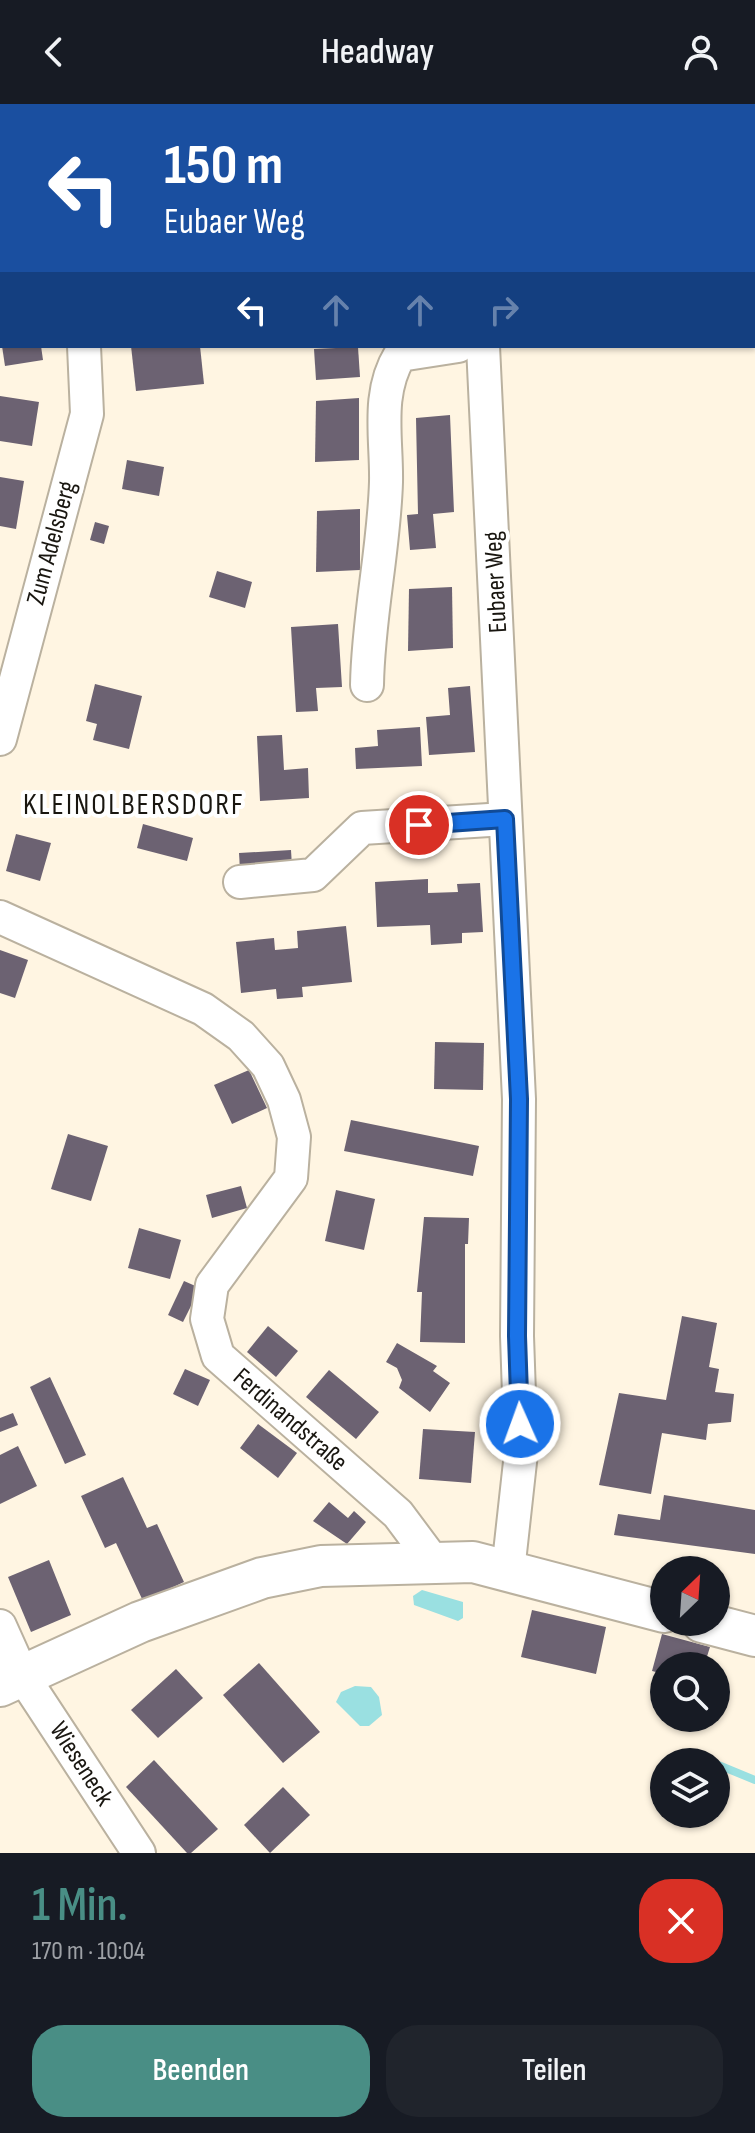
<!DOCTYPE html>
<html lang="de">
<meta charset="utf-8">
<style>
body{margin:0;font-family:"Sofia Sans Condensed",sans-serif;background:#20242c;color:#f1f3f6;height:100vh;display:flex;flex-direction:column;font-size:30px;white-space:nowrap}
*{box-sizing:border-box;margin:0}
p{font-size:26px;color:#9ea1a6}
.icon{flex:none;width:44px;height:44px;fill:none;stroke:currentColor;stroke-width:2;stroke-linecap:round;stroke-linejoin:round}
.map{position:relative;height:1749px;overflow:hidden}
.drawer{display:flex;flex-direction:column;background:#171b24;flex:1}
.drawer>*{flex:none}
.banner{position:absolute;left:0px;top:0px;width:756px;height:244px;box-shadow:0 2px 6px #0004;background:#1a4fa0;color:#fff;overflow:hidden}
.needle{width:52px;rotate:25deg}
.tools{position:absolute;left:650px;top:1452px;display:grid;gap:16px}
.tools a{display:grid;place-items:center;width:80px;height:80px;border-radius:50%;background:#171b24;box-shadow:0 2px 6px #0004;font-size:40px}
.pin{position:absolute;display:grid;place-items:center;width:68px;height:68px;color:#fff;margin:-34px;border:4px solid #fff;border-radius:50%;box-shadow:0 2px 8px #0007}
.me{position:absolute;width:88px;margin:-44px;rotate:358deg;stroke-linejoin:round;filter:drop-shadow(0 0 6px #0008)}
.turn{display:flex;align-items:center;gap:28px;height:168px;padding:0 32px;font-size:36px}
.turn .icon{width:104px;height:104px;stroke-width:2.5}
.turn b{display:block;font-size:56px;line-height:68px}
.lanes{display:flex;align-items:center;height:76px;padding:0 32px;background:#0003;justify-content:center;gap:40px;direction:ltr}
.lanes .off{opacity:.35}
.round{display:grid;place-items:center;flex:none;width:84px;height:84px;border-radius:32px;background:#20242c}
.headline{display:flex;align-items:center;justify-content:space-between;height:136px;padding:0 32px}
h1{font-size:48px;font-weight:600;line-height:60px;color:#498e85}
.primary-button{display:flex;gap:16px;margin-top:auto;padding:16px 32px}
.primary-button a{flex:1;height:92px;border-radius:32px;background:#498e85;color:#fff;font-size:32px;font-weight:600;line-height:92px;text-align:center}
.primary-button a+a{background:#20242c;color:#f1f3f6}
header{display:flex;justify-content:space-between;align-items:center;height:104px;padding:0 32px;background:#171b24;font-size:36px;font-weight:600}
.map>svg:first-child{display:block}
.water{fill:#9ae0e1}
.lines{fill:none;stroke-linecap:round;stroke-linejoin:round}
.stream{stroke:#9ae0e1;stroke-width:8}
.building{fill:#6c6272}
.minor-casing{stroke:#bab19f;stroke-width:36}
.tertiary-casing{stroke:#bab19f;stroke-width:44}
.minor{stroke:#fff;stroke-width:32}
.tertiary{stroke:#fff;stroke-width:40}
.route-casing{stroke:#114b97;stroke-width:20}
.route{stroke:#1a73e8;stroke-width:14}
.labels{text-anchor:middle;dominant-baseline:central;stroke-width:8;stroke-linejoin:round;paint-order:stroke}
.street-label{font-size:26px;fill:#191610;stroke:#fff}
.quarter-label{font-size:30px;letter-spacing:2px;fill:#191610;stroke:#fff}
</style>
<header><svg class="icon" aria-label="back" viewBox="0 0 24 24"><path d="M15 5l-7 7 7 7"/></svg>Headway<svg class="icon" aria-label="person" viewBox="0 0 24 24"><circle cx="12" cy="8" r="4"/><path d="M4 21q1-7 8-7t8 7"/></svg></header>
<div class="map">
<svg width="755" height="1749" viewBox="0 0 755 1749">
<rect width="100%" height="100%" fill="#fff5e2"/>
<!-- water -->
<g class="water">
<path d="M422,1486L463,1498V1514L458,1517L414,1501L413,1492Z"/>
<path d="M355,1582L371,1583L379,1593L382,1611L369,1622H360L336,1598L341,1588Z"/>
</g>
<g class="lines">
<!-- stream -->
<path class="stream" d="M716,1660L755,1676"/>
</g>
<!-- building -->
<g class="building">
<path d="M2,242H41L43,256L5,262Z"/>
<path d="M131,242H200L204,280L136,287Z"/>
<path d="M358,243L360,273L316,276L314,245Z"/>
<path d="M0,292L39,298L32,342L0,337Z"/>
<path d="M359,294V356L315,358L316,297Z"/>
<path d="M450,311L454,408L433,410L436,444L410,446L407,411L418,410L416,314Z"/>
<path d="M127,356L164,363L159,392L122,385Z"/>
<path d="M0,373L24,377L16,425L0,422Z"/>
<path d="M360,405V466L316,468L317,407Z"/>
<path d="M95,418L109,422L104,440L90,436Z"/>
<path d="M217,467L252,478L245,504L209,493Z"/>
<path d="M452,483L453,544L408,547L409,485Z"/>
<path d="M338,520L342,583L316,584L318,607L296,608L291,523Z"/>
<path d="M95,580L142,592L129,645L93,636L97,620L86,617Z"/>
<path d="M470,582L475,648L429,651L426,613L450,611L448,584Z"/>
<path d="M420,623L422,662L356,665L355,644L378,642L377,626Z"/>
<path d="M282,631L284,666L308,664L309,694L260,697L257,632Z"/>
<path d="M143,720L193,734L187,757L137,744Z"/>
<path d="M16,730L51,739L40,777L6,767Z"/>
<path d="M291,746L292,763L240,766L239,749Z"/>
<path d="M428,775V789L458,788L457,780L480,779L483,828L462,829V839L431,841L430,821L377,823L375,778Z"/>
<path d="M346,822L352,878L302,883L303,893L277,895L276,885L241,889L236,838L274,834L275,846L298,844L297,827Z"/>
<path d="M0,846L28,856L15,894L0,889Z"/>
<path d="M435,938L484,939L483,986L434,985Z"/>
<path d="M249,966L267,1004L232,1020L214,981Z"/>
<path d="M351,1016L479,1042L473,1072L344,1047Z"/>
<path d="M68,1030L108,1042L91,1097L51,1085Z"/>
<path d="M241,1082L247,1104L212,1114L206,1091Z"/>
<path d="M336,1086L375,1095L364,1146L325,1137Z"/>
<path d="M424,1113L469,1114L468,1140H465V1239L420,1238L422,1188H417Z"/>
<path d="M139,1124L181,1136L170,1175L128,1164Z"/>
<path d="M184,1177L200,1184L183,1218L168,1211Z"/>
<path d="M682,1212L717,1219L709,1263L719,1265L715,1288L734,1290L731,1318L708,1320L706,1336L662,1329L651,1390L599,1381L619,1289L666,1296Z"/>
<path d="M268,1222L298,1247L276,1273L247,1248Z"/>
<path d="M397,1239L437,1262L433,1267L450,1279L430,1308L399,1284L402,1276L397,1264L386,1258Z"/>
<path d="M185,1265L210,1276L198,1302L173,1290Z"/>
<path d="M329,1266L379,1308L356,1335L306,1293Z"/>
<path d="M50,1273L86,1351L65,1360L30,1283Z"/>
<path d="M13,1309L18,1321L0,1328V1314Z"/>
<path d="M258,1320L297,1349L278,1374L240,1344Z"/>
<path d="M423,1325L475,1328L471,1379L419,1375Z"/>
<path d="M18,1342L37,1382L0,1400V1351Z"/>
<path d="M123,1373L147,1424L157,1420L184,1478L143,1497L116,1439L105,1444L81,1392Z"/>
<path d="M664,1391L755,1406V1450L614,1431L618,1410L660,1416Z"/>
<path d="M329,1398L348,1414L354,1407L366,1418L347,1440L313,1417Z"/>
<path d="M49,1456L71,1511L31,1528L8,1473Z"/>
<path d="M532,1506L606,1523L596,1570L521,1553Z"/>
<path d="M662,1530L710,1543L704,1562H664V1570L652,1567Z"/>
<path d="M259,1559L320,1628L283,1659L223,1591Z"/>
<path d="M176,1565L203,1594L158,1634L131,1606Z"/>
<path d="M154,1656L218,1725L191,1749H187L126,1683Z"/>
<path d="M283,1683L310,1711L270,1749L244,1721Z"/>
</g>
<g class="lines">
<defs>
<g id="minor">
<path d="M0,0L2,5"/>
<path d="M474,0L475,2"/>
<path d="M483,242L519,995L517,1232L521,1349L508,1467"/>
<path d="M367,581C368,513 384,446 386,378C387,335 376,290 400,251L458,242"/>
<path d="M0,635L87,310L84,242"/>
<path d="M240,778L313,771L362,724L505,715"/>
<path d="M0,813L203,905L241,932L268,962L284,996L294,1033L291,1074L212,1181L207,1215L218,1252L398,1410L433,1457"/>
<path d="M0,1522L22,1571L139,1749"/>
</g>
<g id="tertiary">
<path d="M702,1518L755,1532"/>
<path d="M0,1582L140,1518L262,1474L321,1462L473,1458L664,1508"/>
</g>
</defs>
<!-- minor casing -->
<use href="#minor" class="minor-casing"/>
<!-- tertiary casing -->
<use href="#tertiary" class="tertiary-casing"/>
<!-- minor -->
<use href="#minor" class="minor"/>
<!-- tertiary -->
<use href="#tertiary" class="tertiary"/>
</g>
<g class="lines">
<defs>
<path id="route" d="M419,721L505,715L519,995L517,1232L520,1320"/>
</defs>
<!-- route casing -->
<use href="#route" class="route-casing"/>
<!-- route -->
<use href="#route" class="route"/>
</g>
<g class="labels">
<!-- street labels -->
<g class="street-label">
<text transform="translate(52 439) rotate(-75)">Zum Adelsberg</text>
<text transform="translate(496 478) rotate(-93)">Eubaer Weg</text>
<text transform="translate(290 1316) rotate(41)">Ferdinandstraße</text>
<text transform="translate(81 1660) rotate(57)">Wieseneck</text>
</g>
<!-- quarter labels -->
<g class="quarter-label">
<text x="134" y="701">KLEINOLBERSDORF</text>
</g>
</g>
</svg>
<div class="tools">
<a><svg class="needle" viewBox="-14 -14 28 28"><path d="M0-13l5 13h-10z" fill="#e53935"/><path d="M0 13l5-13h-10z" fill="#9ea1a6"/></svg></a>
<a><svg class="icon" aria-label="search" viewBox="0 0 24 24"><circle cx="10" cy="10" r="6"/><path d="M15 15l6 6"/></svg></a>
<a><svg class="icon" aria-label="layers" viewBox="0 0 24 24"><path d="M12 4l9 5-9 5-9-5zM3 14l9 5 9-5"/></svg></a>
</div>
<div class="pin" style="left:419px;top:721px;background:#d93025"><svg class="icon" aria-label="arrive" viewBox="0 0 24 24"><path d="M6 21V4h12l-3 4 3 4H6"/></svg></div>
<svg class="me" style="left:520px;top:1320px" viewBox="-20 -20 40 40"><circle r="17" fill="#1a73e8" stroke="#fff" stroke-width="3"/><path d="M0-11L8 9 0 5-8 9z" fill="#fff"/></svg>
<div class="banner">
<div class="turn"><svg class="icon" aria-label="left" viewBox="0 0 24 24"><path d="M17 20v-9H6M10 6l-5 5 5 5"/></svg><div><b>150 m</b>Eubaer Weg</div></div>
<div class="lanes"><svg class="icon" aria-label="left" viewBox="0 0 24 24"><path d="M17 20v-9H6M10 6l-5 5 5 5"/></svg><svg class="icon off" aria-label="ahead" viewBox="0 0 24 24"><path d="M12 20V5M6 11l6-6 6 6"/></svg><svg class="icon off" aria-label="ahead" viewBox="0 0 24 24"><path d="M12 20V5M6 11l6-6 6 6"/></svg><svg class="icon off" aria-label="right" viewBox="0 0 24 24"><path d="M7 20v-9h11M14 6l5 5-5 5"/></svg></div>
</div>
</div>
<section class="drawer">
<div class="headline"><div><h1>1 Min.</h1><p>170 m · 10:04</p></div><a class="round" style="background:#d93025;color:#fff"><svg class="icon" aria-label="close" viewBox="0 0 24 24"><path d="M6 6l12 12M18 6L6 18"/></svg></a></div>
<div class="primary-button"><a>Beenden</a><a>Teilen</a></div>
</section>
